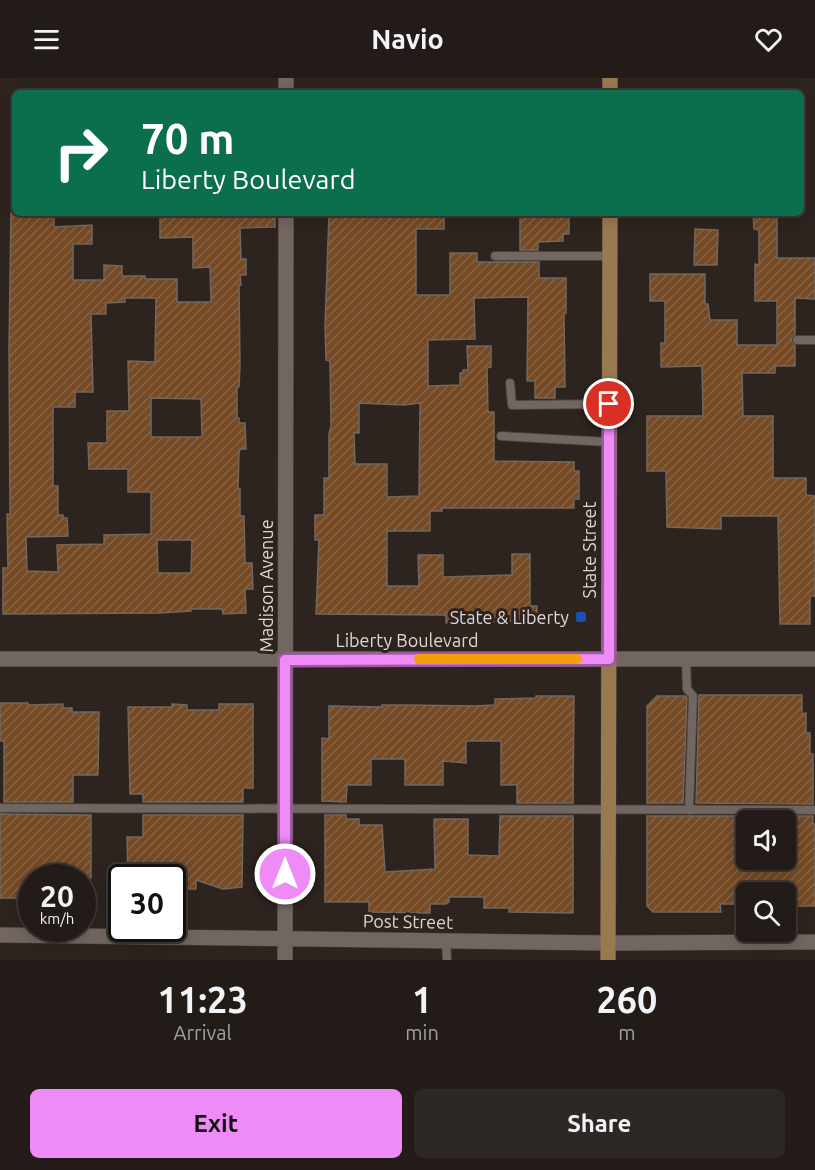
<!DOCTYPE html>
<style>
body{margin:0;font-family:Ubuntu,sans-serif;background:#2e2824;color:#f1f3f6;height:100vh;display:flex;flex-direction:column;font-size:22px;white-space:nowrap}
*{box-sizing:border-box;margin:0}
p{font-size:20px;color:#a2a1a1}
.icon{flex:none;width:33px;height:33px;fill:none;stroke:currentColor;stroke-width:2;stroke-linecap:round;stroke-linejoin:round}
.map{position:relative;height:882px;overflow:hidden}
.side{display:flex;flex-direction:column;background:#221b17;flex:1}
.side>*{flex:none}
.top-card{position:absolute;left:12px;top:12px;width:792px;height:126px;border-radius:9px;box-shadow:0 3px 15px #0003,0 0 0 2px #3f3936;background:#0b6e4f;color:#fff;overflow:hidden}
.buttons{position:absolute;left:736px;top:732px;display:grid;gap:12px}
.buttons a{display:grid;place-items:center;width:60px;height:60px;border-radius:9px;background:#221b17;box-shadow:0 3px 15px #0003,0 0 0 2px #3f3936;font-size:30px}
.speed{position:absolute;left:18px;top:786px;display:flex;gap:12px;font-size:30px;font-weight:700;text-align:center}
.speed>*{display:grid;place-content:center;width:78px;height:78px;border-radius:50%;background:#221b17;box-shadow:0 3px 15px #0003,0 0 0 2px #3f3936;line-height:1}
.speed small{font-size:15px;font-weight:400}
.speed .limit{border:3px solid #111;border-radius:9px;background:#fff;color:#111}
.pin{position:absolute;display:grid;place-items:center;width:51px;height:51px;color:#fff;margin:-26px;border:3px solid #fff;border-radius:50%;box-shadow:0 2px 6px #0007}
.me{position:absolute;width:66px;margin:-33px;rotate:0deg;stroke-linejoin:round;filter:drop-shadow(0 0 4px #0008)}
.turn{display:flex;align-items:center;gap:21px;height:126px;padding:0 30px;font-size:27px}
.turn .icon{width:78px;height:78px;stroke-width:2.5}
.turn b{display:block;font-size:42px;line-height:51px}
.eta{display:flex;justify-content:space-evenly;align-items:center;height:102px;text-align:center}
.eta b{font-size:36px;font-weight:700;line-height:42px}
.cta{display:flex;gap:12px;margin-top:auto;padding:12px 30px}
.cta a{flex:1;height:69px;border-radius:9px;background:#ef8bf7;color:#111;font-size:24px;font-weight:700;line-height:69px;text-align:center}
.cta a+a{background:#2e2824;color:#f1f3f6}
header{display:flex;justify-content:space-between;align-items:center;height:78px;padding:0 30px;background:#221b17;font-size:27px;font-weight:700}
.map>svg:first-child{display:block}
.building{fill:url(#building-hatch);stroke:#72675f;stroke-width:1.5;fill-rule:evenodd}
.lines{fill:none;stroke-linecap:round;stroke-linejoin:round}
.service-casing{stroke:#4a423e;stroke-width:10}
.minor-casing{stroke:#4a423e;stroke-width:16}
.tertiary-casing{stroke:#4a423e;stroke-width:16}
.secondary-casing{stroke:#4a423e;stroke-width:16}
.service{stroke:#726660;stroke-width:8}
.minor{stroke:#726660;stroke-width:15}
.tertiary{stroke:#726660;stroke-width:15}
.secondary{stroke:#997a50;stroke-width:15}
.route-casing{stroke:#9b5aa1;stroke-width:15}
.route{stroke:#ef8bf7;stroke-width:10}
.slow{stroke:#f59e0b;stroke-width:10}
.transit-dot{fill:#1a4fb4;stroke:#2e241f;stroke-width:2}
.labels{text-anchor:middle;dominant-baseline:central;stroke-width:6;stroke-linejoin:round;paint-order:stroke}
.street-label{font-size:18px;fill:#ded7d4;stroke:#2e241f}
.poi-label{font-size:18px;fill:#ded7d4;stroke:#2e241f;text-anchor:end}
</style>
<header><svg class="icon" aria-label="menu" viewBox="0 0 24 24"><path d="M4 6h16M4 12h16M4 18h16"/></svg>Navio<svg class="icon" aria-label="heart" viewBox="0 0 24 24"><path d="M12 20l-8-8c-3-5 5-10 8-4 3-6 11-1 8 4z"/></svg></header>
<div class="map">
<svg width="815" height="882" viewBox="0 0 815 882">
<defs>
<pattern id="building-hatch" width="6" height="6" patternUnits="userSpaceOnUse" patternTransform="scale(1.5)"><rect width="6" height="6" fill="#754a25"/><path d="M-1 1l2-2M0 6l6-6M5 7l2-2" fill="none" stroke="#886344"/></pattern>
</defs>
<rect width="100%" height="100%" fill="#2e241f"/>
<!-- building -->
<g class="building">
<path d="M11,135H54V149L92,147V166H73V202H104V187L122,188V198H145V201H177V224H211L210,189L193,190V159L160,160V139H195V135H275V149L240,150L241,181H246V197H240L241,207H239L240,287L239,309H237V340H239V345H245L246,371H240L239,375L238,411H240V438H244L245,485H252L253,511H245L246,535L223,536L222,531H191V533L160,535L3,536V490H8L7,436H10L9,271ZM125,220H156L155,284L128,283L129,333H107V365H88L89,391H128V414H151V456L104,457V466L57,467L58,494L27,493L26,459L68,458L67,440H63V437H58V408H53V329H75V314H93L91,236H106V225L125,224ZM151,320L201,321L202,359H151ZM157,462H192L191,495H158Z"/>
<path d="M329,135H444V151H416V217H450V175H477V184H539V200H566V235H564L565,309H555V320H535V303H527L528,219L474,220L475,261L428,262V308L460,307V295H463V292H468L467,268H491V289L487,290L488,334H494V383L574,384V393H579V421H574V430H442V433H430V453H387V508H419L418,477H443V499L512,497V476H530V528H537V543L446,545V537L316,536L319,462H315V437H324V400H329V356L331,348L330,283L326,282L325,248ZM359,325L404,327L420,325L419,418L387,419V386H355L354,355H359Z"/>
<path d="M520,135H569V156H563V163L538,164V172H520Z"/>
<path d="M753,135H777V180H815V221L795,220V256L791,261L795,268V288H775V295H742L743,338H773V400H806V417L815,418V518H810V546H780L778,438H721V451L667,449L666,393H647V338H703L702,288L661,289V265H665V223H650V196H705V226H708L710,242H737V267H777V223H755V186L759,187V152L754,151Z"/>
<path d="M695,151L718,152L717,187H694Z"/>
<path d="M699,617H802V636L806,635V655H810V676H813V726L696,725Z"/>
<path d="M536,618H574L573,725H517V707H501V663H466V685L443,683V707H405V681H371V707H347L346,724L322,723V660L329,661V628L382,629V627H407L475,628L495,627V621L536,620Z"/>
<path d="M657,618H685L687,620L683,725H647V628Z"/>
<path d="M0,625H28V627L63,626V630H72V634H99L98,697H73V724H4V663H0Z"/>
<path d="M172,626L187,627V632H219V626H253V710H243V724H143V716H130L128,629H172Z"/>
<path d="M0,736L91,737V800H32V820H0Z"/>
<path d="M143,737H243L242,809L223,811L196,802V811H172V800H128L127,759H143Z"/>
<path d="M325,737H346V741H359V747H382L385,794L435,791L434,741H468V777L499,778L500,738H573V835L509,834V830H484V819H449V824L446,826H430V835L369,834V824H325Z"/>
<path d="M647,738H813V746H815V828H786V814H747V826H720L721,834H653L647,828ZM747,742H786V782H747Z"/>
</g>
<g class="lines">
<defs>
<g id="service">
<path d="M495,178H609"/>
<path d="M797,262H815"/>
<path d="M510,305L512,327L609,326"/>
<path d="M501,358L609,364"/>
<path d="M686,581L687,611L693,618L689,732"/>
<path d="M0,730L815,732"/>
<path d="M446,863L447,882"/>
</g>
<g id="minor">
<path d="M286,15V0"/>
<path d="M0,857L608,865L815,864"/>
<path d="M285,882L286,135"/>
</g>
<path id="tertiary" d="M0,581H815"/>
<g id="secondary">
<path d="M610,15V0"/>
<path d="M608,882L610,135"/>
</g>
</defs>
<!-- service casing -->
<use href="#service" class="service-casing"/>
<!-- minor casing -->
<use href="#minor" class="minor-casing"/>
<!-- tertiary casing -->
<use href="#tertiary" class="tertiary-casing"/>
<!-- secondary casing -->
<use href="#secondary" class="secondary-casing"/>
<!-- service -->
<use href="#service" class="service"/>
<!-- minor -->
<use href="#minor" class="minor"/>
<!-- tertiary -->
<use href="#tertiary" class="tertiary"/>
<!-- secondary -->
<use href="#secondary" class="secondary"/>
</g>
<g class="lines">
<defs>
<path id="route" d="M285,796V582L609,581V326"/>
</defs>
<!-- route casing -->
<use href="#route" class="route-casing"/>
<!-- route -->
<use href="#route" class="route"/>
<!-- slow -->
<path class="slow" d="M419,581H577"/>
</g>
<!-- markers -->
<rect class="transit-dot" x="575" y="533" width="12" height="12" rx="3"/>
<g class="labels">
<!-- street labels -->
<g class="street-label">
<text transform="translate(589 472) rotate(-90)">State Street</text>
<text transform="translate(266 508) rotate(-90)">Madison Avenue</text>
<text x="407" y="562">Liberty Boulevard</text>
<text transform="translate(408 843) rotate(1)">Post Street</text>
</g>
<!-- poi labels -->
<g class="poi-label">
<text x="569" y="539">State &amp; Liberty</text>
</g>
</g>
</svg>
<div class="buttons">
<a><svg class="icon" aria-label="sound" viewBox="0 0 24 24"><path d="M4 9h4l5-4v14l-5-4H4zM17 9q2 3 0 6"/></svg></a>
<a><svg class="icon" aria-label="search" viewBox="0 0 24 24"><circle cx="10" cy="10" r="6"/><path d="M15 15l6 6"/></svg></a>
</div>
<div class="speed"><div>20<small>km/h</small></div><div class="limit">30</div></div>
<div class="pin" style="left:609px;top:326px;background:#d93025"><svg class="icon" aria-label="arrive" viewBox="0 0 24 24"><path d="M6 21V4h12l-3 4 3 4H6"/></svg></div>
<svg class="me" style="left:285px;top:796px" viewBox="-20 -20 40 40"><circle r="17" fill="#ef8bf7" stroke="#fff" stroke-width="3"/><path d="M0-11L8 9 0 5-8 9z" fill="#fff"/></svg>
<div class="top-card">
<div class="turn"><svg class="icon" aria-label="right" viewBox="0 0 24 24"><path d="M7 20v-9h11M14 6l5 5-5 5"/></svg><div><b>70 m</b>Liberty Boulevard</div></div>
</div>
</div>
<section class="side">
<div class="eta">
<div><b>11:23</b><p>Arrival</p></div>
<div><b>1</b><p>min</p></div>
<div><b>260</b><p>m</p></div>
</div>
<div class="cta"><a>Exit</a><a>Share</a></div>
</section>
